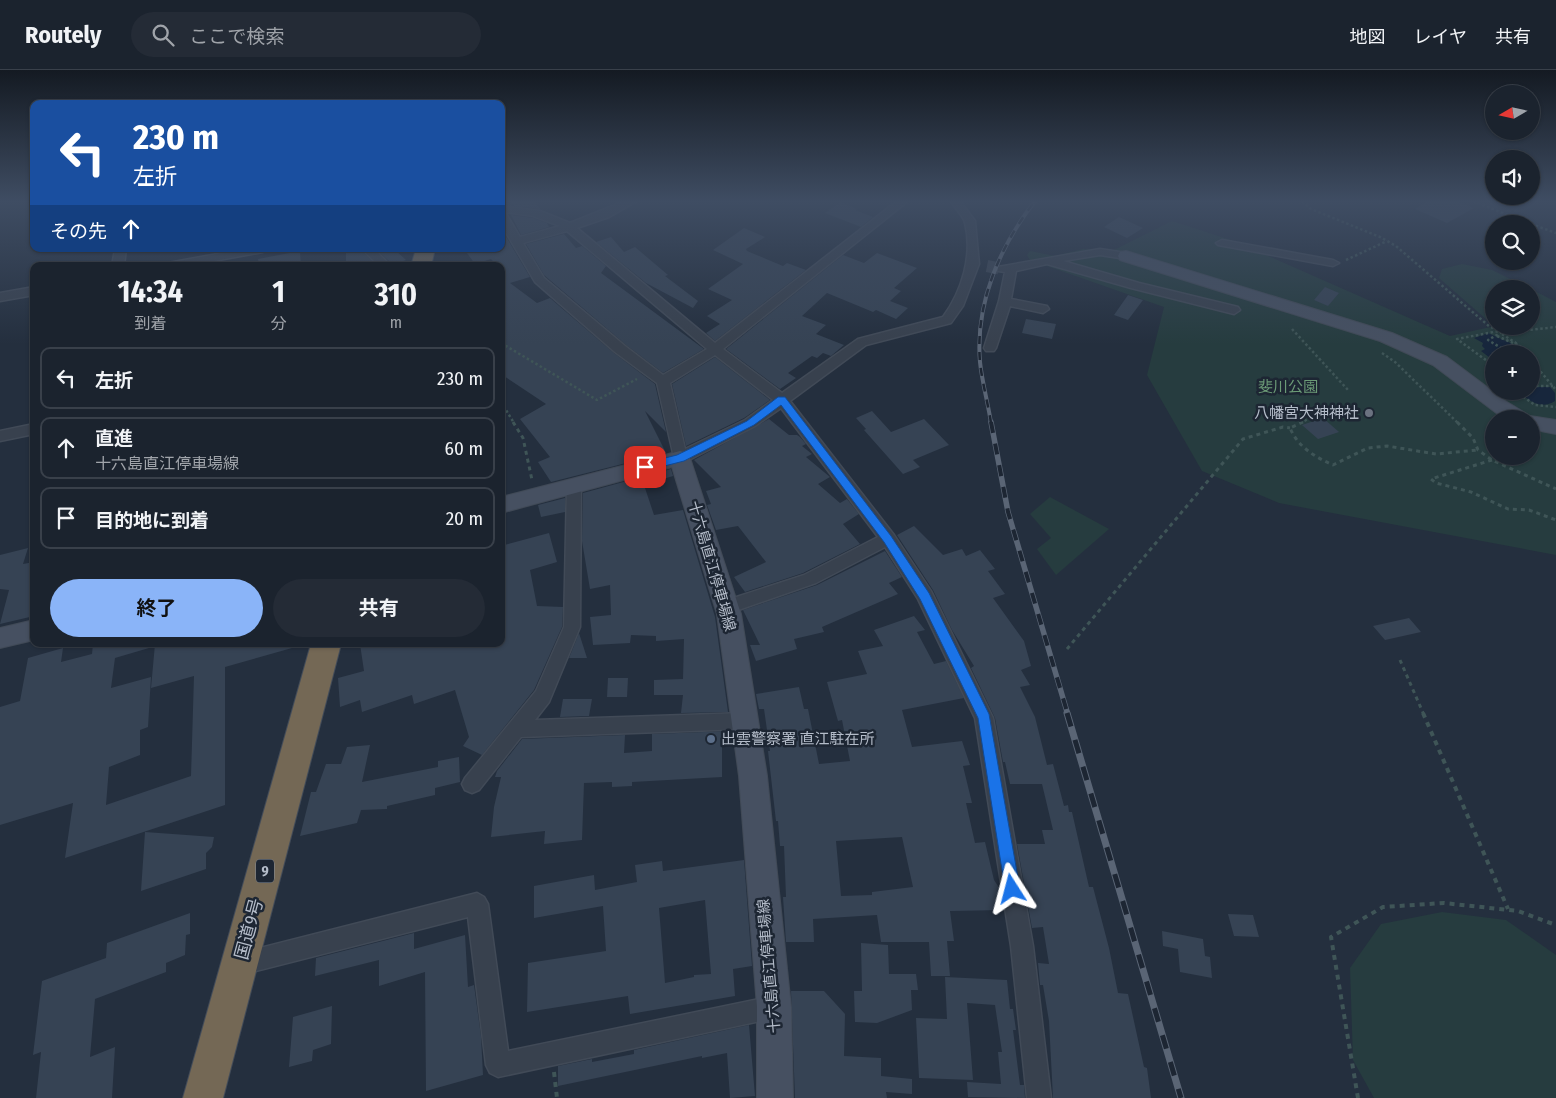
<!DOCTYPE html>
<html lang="ja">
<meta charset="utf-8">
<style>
body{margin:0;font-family:"Fira Sans Condensed","Noto Sans JP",sans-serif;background:#242b36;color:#f1f3f6;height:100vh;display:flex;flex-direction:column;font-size:19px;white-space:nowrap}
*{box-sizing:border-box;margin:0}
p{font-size:16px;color:#a0a4aa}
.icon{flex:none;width:28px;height:28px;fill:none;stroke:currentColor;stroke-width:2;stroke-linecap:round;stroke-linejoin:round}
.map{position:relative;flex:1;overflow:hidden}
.drawer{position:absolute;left:30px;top:192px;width:475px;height:385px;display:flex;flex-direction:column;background:#1b232e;border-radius:10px;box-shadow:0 1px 4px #0004,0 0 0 1px #39404a}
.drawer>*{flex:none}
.top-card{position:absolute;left:30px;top:30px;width:475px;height:152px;border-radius:10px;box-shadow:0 1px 4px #0004,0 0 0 1px #39404a;background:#1a4fa0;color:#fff;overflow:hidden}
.needle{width:32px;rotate:261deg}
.buttons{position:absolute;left:1485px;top:15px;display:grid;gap:10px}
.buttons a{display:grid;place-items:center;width:55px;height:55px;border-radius:50%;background:#1b232e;box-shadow:0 1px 4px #0004,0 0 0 1px #39404a;font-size:25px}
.pin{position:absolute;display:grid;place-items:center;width:42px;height:42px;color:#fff;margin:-21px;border-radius:10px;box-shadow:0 2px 8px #0006}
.me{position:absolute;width:55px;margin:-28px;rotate:351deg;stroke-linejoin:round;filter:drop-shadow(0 0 4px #0008)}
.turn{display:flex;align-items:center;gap:18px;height:105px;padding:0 20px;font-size:22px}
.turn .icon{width:65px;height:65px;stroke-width:2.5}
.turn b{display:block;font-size:35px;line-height:42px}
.then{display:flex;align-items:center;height:48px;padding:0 20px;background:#0003;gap:10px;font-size:19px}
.eta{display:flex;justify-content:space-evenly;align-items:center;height:85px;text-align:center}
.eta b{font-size:30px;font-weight:700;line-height:35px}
.button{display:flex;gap:10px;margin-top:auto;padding:10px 20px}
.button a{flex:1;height:58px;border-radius:30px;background:#8ab4f8;color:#111;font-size:20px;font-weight:700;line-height:58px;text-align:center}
.button a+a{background:#242b36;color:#f1f3f6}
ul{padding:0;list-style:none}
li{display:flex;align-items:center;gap:15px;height:62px;margin:0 10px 8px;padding:0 10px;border:2px solid #39404a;border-radius:10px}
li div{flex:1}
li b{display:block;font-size:19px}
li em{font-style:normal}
header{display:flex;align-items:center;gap:30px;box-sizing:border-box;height:70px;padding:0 25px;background:#1b232e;border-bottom:1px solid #39404a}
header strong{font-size:24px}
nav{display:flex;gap:28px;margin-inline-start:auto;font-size:18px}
.search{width:350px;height:45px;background:#242b36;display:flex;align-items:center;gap:12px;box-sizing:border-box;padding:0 18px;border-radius:28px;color:#a0a4aa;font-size:19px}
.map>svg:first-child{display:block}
.green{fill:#263c3f;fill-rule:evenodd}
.water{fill:#17263c}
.building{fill:#364354;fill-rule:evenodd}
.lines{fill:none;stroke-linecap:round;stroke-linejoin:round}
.street-tunnel{stroke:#3a4453;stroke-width:12;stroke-dasharray:12 6;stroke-linecap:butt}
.street-casing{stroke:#414a57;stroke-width:3}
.secondary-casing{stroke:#414a57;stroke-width:2}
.highway-casing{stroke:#434c59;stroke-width:2}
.path-far2{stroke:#3f5557;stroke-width:2.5;stroke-dasharray:2.5 2.5;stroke-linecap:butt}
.path-far1{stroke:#3f5557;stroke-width:3;stroke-dasharray:4 4;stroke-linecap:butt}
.path{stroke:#3f5557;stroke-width:4;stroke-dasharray:5 5;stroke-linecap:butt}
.street{fill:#38414e;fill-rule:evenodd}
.secondary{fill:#465061;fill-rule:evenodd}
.highway{fill:#746855;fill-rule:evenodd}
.rail-far2-casing{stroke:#5a6575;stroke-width:4}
.rail-far1-casing{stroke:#5a6575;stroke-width:5.5}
.rail-casing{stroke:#5a6575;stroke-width:7}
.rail-far2{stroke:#1d2633;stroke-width:2.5;stroke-dasharray:8;stroke-linecap:butt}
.rail-far1{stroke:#1d2633;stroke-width:4;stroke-dasharray:11;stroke-linecap:butt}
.rail{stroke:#1d2633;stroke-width:5;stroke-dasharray:14;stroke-linecap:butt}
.route{fill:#1a73e8;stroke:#114b97}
.worship-dot{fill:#6b7280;stroke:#1d2633;stroke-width:2}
.service-dot{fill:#5c6f8a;stroke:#1d2633;stroke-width:2}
.labels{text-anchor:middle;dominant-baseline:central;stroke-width:5;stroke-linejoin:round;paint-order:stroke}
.shield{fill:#1d2633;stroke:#878f9c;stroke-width:1}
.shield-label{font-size:14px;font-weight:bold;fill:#b4bcc9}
.park-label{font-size:15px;fill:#6b9a76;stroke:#1d2633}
.poi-label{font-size:15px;fill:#b4bcc9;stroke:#1d2633;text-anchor:end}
.street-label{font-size:15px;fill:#b4bcc9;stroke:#1d2633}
.near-street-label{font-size:18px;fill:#b4bcc9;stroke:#1d2633}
</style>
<header>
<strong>Routely</strong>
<div class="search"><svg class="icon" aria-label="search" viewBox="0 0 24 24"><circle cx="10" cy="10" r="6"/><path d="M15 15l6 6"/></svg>ここで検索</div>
<nav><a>地図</a><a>レイヤ</a><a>共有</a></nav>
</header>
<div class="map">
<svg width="1556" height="1028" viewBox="0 0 1556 1028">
<rect width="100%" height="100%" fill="#242f3e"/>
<!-- green -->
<g class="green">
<path d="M1172,151L1234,171L1450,266L1495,256H1531V219L1556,232V485L1279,433L1202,401L1147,305L1164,237L1030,190L1027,185L1030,181L1055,186L1083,179L1114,180ZM1494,284H1531V321H1494ZM1494,349H1531V386H1494Z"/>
<path d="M1462,194L1492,200L1530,219H1494V256L1439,208L1442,199Z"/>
<path d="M1050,427L1109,459L1056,505L1037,479L1051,468L1030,444Z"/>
<path d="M1442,842L1506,850L1556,885V1028H1374L1353,990L1350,898L1381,854Z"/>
</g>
<!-- water -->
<g class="water">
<path d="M1488,263L1517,276L1525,284H1494V291L1481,281L1485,279L1482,276L1483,273L1474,268Z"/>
<path d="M1531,317H1550L1555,323V331C1541,340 1529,331 1518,321H1531Z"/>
</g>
<!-- building -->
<g class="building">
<path d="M509,131H535L540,139L514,136Z"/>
<path d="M1429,131H1457L1474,138L1447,153L1415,139Z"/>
<path d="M840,132L857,139L855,140L873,147L861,157L825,143Z"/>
<path d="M511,145L533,148L547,153L549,157L521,165Z"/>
<path d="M1119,147L1143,158L1127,168L1104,157Z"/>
<path d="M744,158L765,167L746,179L747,181L783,196L787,193L806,200L715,271L706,263L720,254L707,246L732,230L708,219L743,194L713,180Z"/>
<path d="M502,160L530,207L510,213L537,233L550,228L614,283L655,314L666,362L645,341L666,383L551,412L538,392L550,387L520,349L546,334L501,304V196H497L491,189L475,194L464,179H501Z"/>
<path d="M564,164L576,178L582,176L606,196L601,203L704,279L663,303L626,275L544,205L526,174Z"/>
<path d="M611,167L624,182L635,177L668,205L665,206L698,231L693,238L646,213L596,172Z"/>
<path d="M346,179H360L377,196H341L346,193Z"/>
<path d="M384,179H394L406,190L393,195L378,181Z"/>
<path d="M300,181L301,196H259L258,189Z"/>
<path d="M877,183L917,198L894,218L901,221L890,231L908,238L896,249L876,240L873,242L827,223L802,246L826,255L816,264L844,275L831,286L823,283L817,288L812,286L788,303L796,308L780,319L726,279L843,185L864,193Z"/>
<path d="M1325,217L1339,223L1328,236L1314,230Z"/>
<path d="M1128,225L1143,230L1128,250L1114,245Z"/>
<path d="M1026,249L1056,254L1052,269L1022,263Z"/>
<path d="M715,287L770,330L744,348L686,376L672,314Z"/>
<path d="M872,341L891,362L924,349L949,375L913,390L920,397L903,404L864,360L866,359L856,348Z"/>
<path d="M1323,348L1339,362L1318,369L1302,355Z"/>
<path d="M769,349L789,365H797L800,367L806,374L802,376L812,384L806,387L830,407L818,414L840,433L847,429L859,444L843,454L860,474L803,503L745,522L734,507L766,492L738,456L716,460L707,435L711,434L706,421L721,417L694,390Z"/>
<path d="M671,399L673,406L644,415L654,445L683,440L715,547L728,642L681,643L683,625H654V610L683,609L684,569L656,571V566L631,565L630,573L593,575L590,547L611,545L610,515L590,519L582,471L583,423Z"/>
<path d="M565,428V442L541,447L538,435Z"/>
<path d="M914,456L943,485L962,479L966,486L980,480L995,499L988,501L1005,524L993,528L1024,571L1031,596L1021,600L1030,615L1020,617L1035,647L1047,695L1053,694L1064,736L1068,735L1069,742H1072L1089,817H1093L1109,878L1118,923L1128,924L1144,997L1147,998L1151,1028H1053L1049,951L1043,915H1040L1038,893L1049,894L1043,857L1032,858L1017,774H1045L1042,760H1053L1042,714H1010L1005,692H1003L995,648L971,598L974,596L952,560L933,520L897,465Z"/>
<path d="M549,463L557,492L530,500L537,536L563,537L562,557L534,620L482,685L463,676L469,667L455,620L414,634L412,625L362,642L360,630L340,637L338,608L364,601L360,574H501V476Z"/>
<path d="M28,478L23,494L34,492V546L0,554L9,520L0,519V485Z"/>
<path d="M885,481L902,507L889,513L898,524L822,557L824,562L794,569L797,579L756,591L750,575H760L743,540L817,515Z"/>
<path d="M914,546L925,560L917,562L934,594L946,591L964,628L902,640L912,677L962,671L970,695L963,696L972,733H966L975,773L985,772L994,810L1000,819L1003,840L950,841L954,871H947L950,906H931L929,872H881L877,845L813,849L814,872H786L783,827H786L784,776H780L778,751H776L768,681H770L764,639H759L756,624L799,617L804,639H808L819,694L850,691L842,650L838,651L827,612L867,604L858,581L883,576L874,560ZM902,767L913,817L872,822V825L841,826L836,771Z"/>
<path d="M1409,548L1421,562L1385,570L1373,556Z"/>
<path d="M579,563L587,588H569Z"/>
<path d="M93,574H148L149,578L115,588L111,618L151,607L148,657L140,660V685L109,697L106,735L191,706L194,606L151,618L155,574H291L292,578L225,597V735L65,788L73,733L0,755V637L20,631L28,588L63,578L61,592L92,584Z"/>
<path d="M608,608H628L627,627H607Z"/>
<path d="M563,629H592L589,646L560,647Z"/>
<path d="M731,661L733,676H722V707L632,712V716L612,717V712L584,713L582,770L544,774L545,761L491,767L494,737L501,707H495L497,701L522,669L625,665L624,683L652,681V664Z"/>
<path d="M370,675L362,712L438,697V691L459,687L460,712L435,718V725L387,736V739L361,740L357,753L300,766L311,722H316L326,694H341L347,677Z"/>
<path d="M145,762L214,767L212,777L206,783V799L141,821Z"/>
<path d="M744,790L752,896L733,899L735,926L630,944L628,926L527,942L528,893L606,881L603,836L534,848V816L594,805L595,820L637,812L635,795L662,791L663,801ZM705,830L711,904L694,905V907L665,913L659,838Z"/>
<path d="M190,843V864L186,865L185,885L166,893V902L95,929L90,987L115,977L112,1028H36L41,982L33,985L42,911L106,888L107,873Z"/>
<path d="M1228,844L1253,845L1259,867L1234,866Z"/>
<path d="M1162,861L1203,869L1205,886L1210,887L1212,908L1180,902L1178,879L1163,876Z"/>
<path d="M414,863V879L465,865L468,917L474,915L481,966L483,1005L426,1021L425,902L379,916V890L315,906L316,888Z"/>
<path d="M861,873L888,875L889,904H916L918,920H911L912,940L877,953L855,952L854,921H862Z"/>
<path d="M945,907L1007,910L1010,939H1013L1016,960H1013L1020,1015H1024L1025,1028L968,1027L967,1012L1001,1014L998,982H1002L995,935L967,933L973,1010L919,1008L916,948L947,949Z"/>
<path d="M791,921H824L845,944L844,986L881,988V1006L912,1009V1024L886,1022L887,1028H795Z"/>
<path d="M332,936L331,974L313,980L312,991L289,997L293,947Z"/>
<path d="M749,955L755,1026L730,1028L727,983L702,988V986L558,1016V996L592,989V992L634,984V980Z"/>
</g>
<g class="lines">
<!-- street-tunnel -->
<path class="street-tunnel" d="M987,196L1002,199"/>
<defs>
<g id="street">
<path d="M625,131H637L609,147L577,158L715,273L897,131H908L723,279L782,323L858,269L943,247C962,221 973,185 965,153C963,145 954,137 950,131H960L975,151L979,194L963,236L951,253L866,275L790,331L894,465L931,521L993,648L1033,876L1051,1028H1027L1011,876L975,648L918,529L885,477L816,513L727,544L721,542L719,537L721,532L804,505L878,467L781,338L755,356L685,392H675L657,313L615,282L535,212L501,154V136L540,141L570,153ZM505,142L533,146L560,156L520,167ZM567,161L707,279L663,305L625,276L544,208L523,173ZM715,285L773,330L745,350L685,379L670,313Z"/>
<path d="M1222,170L1333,190L1339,193L1333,196L1218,175L1216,173Z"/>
<path d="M115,179H126L124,196H112Z"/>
<path d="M245,179H269L263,182L186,196H162L168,193Z"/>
<path d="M362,179H374L391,196H379Z"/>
<path d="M1100,179L1126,183L1132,186L1126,189L1100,185L1063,191L1139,213L1238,237L1240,240L1234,244L1131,218L1047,194L1016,201L1011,229L1047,236L1049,239L1043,243L1010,236L996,278L994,281H986L984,278L999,231L1005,202L998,201V197Z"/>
<path d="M34,217V225L0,231V223Z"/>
<path d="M34,354V364L0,371V361Z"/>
<path d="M574,410L579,411L581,415L580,557L549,632L535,650L745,643L751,645L754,651L751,657L745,659L521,667L479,720L472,723L465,720L462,714L465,708L536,621L564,557L567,415L569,411Z"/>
<path d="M477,823L484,827L488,834L508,981L774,926L782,929L785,937L782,945L774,948L498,1007L490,1003L486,995L468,847L240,905L232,902L229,894L232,886L240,883Z"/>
</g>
<g id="secondary">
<path d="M1126,181L1392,263L1447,287L1507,332L1530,346L1556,350V364L1531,359V349L1503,348L1433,295L1380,271L1120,190L1118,186L1120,182Z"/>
<path d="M680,381L687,383L690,388L741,544L767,706L791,937L793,1028H757V937L739,706L717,544L672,397L501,443V427Z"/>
<path d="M34,550V570L0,578V558Z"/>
</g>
<g id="highway">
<path d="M416,179H435L431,196H411Z"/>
<path d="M311,574H341L223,1028H183Z"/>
</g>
</defs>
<!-- street casing -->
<use href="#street" class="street-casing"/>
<!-- secondary casing -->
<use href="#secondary" class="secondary-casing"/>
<!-- highway casing -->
<use href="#highway" class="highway-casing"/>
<!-- path-far2 -->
<g class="path-far2">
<path d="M1302,131L1311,139L1380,167L1396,176L1490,257L1510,262L1556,257"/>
<path d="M1473,131L1530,154"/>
<path d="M1531,154L1556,163"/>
<path d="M1346,190L1387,171"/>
<path d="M1292,259L1348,320"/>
<path d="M1502,262L1488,270L1511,284"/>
<path d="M1502,264L1519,275"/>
<path d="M1497,266L1520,276L1527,284"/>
<path d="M501,273L597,330L637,309"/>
<path d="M1382,283L1395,292L1458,353"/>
<path d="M1531,290L1556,320"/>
<path d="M1494,296L1457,269L1499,261"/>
<path d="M1531,316H1553"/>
<path d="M1515,321L1535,335L1556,337"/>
<path d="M501,332L514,353"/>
<path d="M1300,353L1314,346"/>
</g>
<!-- path-far1 -->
<g class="path-far1">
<path d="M513,352L523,368L532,410"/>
<path d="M1303,352L1290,358C1298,377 1315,387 1333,395L1368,378L1387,376L1436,384L1478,380"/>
<path d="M1457,352L1473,368L1478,380L1492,390L1556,419"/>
<path d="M1492,390L1431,409L1436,413L1471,422L1508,439L1529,440L1556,450"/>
<path d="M1067,579L1243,369L1283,357L1290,358"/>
<path d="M1400,590L1424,645"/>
</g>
<!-- path -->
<g class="path">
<path d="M1423,643L1508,839"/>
<path d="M554,1002L557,1028"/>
<path d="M1358,1028L1331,867L1383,837L1444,833L1518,841L1556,855"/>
</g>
<!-- street -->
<use href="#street" class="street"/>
<!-- secondary -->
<use href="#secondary" class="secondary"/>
<!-- highway -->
<use href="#highway" class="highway"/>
<defs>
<path id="rail-far2" d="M991,353C988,333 982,312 980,292C975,233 1000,176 1035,131"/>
<path id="rail-far1" d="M991,352L1008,442L1068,645"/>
<path id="rail" d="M1067,643L1181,1028"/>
</defs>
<!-- rail-far2 casing -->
<use href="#rail-far2" class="rail-far2-casing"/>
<!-- rail-far1 casing -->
<use href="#rail-far1" class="rail-far1-casing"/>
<!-- rail casing -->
<use href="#rail" class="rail-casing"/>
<!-- rail-far2 -->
<use href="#rail-far2" class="rail-far2"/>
<!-- rail-far1 -->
<use href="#rail-far1" class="rail-far1"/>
<!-- rail -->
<use href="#rail" class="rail"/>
</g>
<!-- sky -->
<linearGradient id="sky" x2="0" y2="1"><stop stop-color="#141a22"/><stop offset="0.48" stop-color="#3f4d63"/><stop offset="1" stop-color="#3f4d63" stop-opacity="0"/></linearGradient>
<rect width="1556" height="274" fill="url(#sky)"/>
<!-- route -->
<path class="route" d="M778,327H785L891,466L929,523L989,644L1020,819L1018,824L1012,826L1007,824L1005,819L978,648L920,529L884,472L781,335L754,355L684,391L645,401L640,397L641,394L677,385L747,351Z"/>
<!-- markers -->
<circle class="worship-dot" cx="1369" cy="343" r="5"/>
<circle class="service-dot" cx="711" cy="669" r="5"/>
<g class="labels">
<!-- shield labels -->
<rect class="shield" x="256" y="789.5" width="18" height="23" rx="4"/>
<g class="shield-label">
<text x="265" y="801">9</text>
</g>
<!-- park labels -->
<g class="park-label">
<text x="1288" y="317">斐川公園</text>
</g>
<!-- poi labels -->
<g class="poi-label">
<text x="1359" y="343">八幡宮大神神社</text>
<text x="721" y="669" text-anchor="start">出雲警察署 直江駐在所</text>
</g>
<!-- street labels -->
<g class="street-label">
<text transform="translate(712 496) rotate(74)">十六島直江停車場線</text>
<text transform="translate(769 896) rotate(-95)">十六島直江停車場線</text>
</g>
<!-- near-street labels -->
<g class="near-street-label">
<text transform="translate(249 859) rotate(-75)">国道9号</text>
</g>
</g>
</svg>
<div class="buttons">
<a><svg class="needle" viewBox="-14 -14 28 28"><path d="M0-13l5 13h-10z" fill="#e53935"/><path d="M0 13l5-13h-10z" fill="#a0a4aa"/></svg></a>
<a><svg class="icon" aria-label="sound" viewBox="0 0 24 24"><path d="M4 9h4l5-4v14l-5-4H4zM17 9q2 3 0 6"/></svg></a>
<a><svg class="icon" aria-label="search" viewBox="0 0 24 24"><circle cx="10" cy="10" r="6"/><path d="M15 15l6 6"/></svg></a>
<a><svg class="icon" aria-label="layers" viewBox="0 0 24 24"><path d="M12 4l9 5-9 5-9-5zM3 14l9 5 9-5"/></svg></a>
<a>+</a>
<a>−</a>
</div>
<div class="pin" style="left:645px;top:397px;background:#d93025"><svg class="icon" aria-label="arrive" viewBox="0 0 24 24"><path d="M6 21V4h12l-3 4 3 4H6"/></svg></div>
<svg class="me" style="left:1012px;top:819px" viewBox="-20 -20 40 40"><path d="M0-17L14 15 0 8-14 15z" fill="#1a73e8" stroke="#fff" stroke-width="4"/></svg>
<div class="top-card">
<div class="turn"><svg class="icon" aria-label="left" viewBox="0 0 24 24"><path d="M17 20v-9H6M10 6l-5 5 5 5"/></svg><div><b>230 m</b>左折</div></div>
<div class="then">その先<svg class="icon" aria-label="ahead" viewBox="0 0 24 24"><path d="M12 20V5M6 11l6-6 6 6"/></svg></div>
</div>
<section class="drawer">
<div class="eta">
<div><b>14:34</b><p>到着</p></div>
<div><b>1</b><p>分</p></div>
<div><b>310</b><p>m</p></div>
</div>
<ul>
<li><svg class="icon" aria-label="left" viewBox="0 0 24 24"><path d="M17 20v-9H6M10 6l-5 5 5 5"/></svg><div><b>左折</b></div><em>230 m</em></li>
<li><svg class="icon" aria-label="ahead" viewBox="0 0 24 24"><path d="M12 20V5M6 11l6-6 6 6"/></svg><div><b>直進</b><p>十六島直江停車場線</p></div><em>60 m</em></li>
<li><svg class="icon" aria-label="arrive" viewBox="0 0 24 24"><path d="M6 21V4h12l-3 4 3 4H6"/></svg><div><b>目的地に到着</b></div><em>20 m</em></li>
</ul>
<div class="button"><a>終了</a><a>共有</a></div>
</section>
</div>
